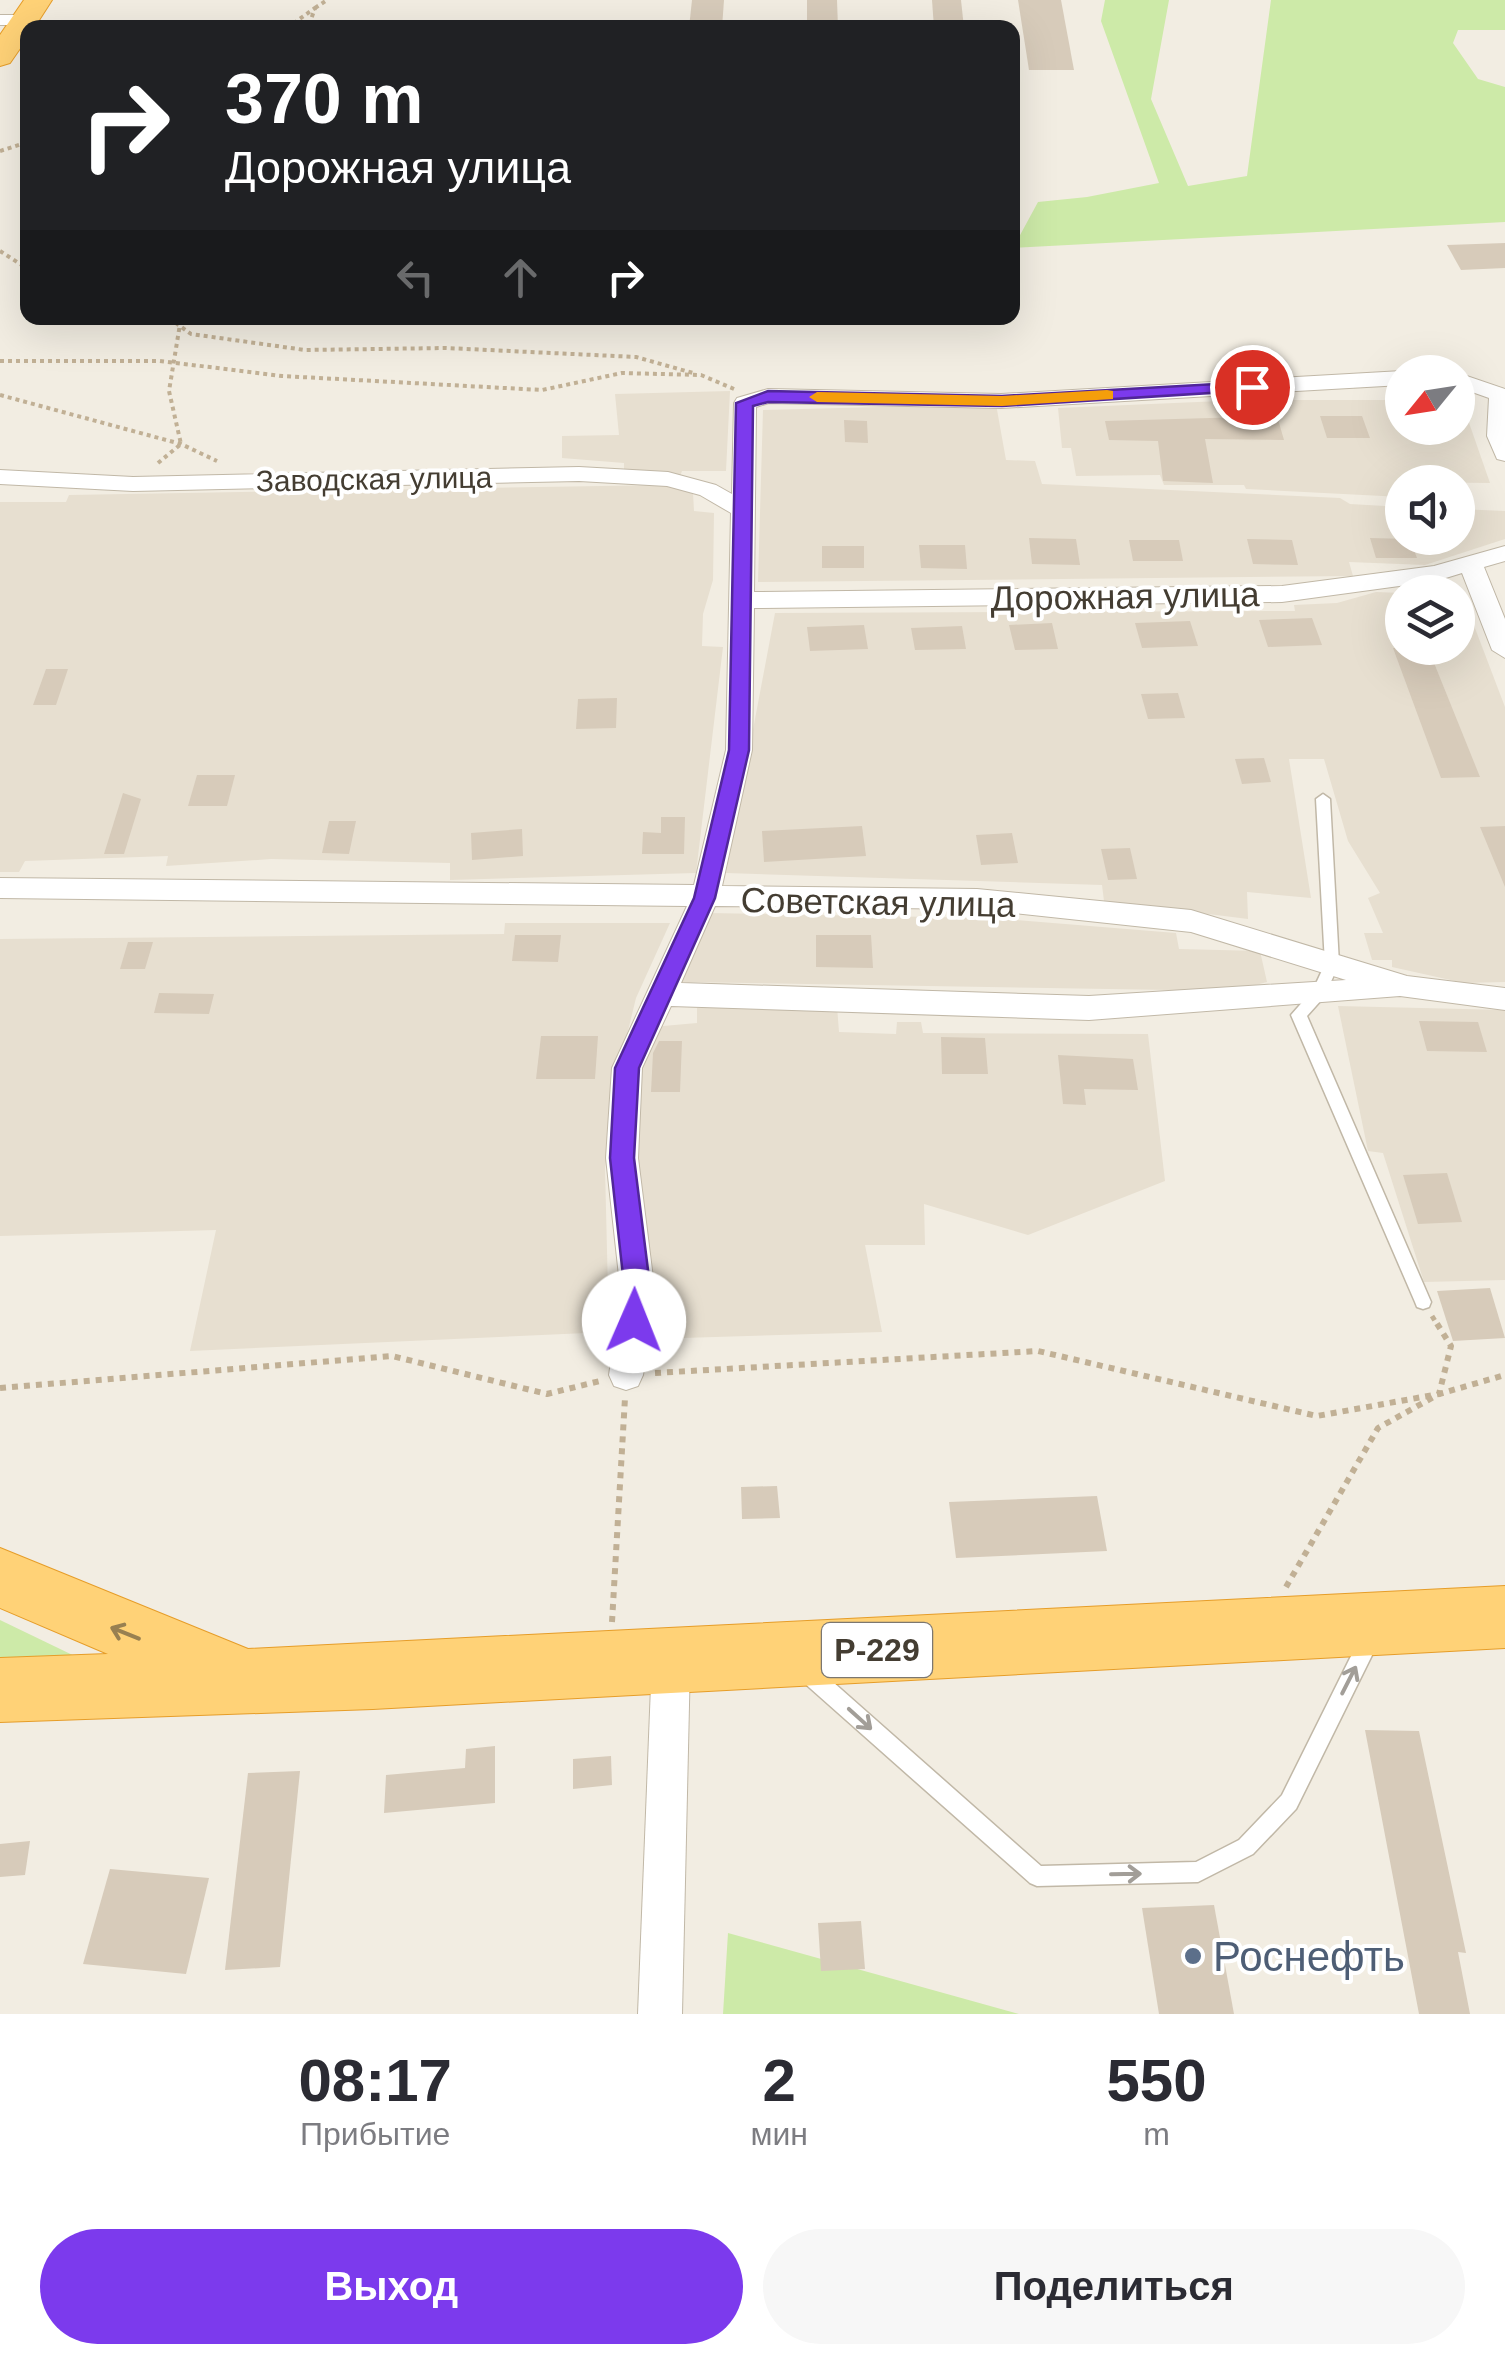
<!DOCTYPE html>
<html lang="ru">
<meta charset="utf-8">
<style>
body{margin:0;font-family:Arial,sans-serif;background:#f7f7f7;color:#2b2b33;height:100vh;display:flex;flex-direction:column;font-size:38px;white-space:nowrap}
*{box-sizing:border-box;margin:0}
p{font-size:32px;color:#7c7c81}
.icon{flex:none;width:55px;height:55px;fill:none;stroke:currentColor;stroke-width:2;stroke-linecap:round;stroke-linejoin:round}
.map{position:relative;height:2014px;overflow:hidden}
.side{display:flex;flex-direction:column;background:#fff;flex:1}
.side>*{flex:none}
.top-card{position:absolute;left:20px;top:20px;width:1000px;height:305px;border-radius:20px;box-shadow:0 10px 40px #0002;background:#202124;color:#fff;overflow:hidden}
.needle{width:65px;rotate:240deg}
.buttons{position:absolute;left:1385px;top:355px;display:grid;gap:20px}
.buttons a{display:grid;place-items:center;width:90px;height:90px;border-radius:50%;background:#fff;box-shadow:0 10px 40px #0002;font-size:50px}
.pin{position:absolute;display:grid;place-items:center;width:85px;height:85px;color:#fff;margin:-42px;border:5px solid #fff;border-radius:50%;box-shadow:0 2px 10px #0007}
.me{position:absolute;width:110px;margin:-55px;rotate:1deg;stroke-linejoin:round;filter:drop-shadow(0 0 8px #0008)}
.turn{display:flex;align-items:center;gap:35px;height:210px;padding:0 40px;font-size:45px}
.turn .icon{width:130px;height:130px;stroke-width:2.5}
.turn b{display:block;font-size:70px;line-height:85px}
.lanes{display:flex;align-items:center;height:95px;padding:0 40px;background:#0003;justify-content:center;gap:50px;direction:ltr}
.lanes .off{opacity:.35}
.eta{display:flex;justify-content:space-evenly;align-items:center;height:170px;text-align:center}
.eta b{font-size:60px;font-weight:600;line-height:70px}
.action{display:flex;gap:20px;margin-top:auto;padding:20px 40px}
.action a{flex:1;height:115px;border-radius:60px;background:#7c3aed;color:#fff;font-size:40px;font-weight:600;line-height:115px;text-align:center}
.action a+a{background:#f7f7f7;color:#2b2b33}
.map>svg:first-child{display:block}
.residential{fill:#e7dfd0}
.green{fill:#cdeaa8}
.building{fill:#d7cbba}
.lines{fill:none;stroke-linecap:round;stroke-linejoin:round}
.service-casing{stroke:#c1b8a7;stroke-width:3}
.minor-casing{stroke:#c1b8a7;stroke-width:2}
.trunk-casing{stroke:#e69d29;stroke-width:2}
.path-far2{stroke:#c1b095;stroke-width:4;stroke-dasharray:4 4;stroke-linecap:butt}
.path-far1{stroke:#c1b095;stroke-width:5;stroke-dasharray:5 5;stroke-linecap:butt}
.path{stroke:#c1b095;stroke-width:6;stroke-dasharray:6 6;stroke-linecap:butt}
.service{fill:#fff;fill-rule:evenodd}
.minor{fill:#fff;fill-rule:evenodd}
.trunk{fill:#ffd277;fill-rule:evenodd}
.oneway{stroke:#988051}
.oneway2{stroke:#a29e98}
.route{fill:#7c3aed;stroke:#51269a;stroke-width:2.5}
.slow{fill:#f59e0b}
.service-dot{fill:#5c6f8a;stroke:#fff;stroke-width:4}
.labels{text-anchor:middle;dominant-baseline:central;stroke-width:8;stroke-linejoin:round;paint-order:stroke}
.far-street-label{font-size:30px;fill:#443d32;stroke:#fff}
.shield{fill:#fff;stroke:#7c7770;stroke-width:2.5}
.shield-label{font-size:32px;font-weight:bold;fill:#443d32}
.street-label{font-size:35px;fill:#443d32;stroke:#fff}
.near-service-label{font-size:42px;fill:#4e5e75;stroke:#fff;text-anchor:start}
</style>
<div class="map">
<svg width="1505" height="2014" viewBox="0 0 1505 2014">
<rect width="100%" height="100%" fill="#f2ede2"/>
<!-- residential -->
<g class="residential">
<path d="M730,391L726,471H682L680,476L624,469V463L562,458V436L619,435L615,394Z"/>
<path d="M1270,392L1273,400H1387L1386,394H1402V428H1458L1459,394L1490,483L1402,482V497L1246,489L1244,485H1164L1160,475L1076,476L1071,448H1062L1058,408L1244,400L1242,393Z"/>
<path d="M996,404L1006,460L1035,461L1042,484L1340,498L1350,504L1402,507V538H1458V509L1505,511V539L1425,565L1349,562L1353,576L758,582L763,410Z"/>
<path d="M664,485L693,493L694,511L714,513L713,580L703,614L702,646L723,647L696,873L450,880V863L271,859L166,866L168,856L25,861L19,872H0V502H66L69,495Z"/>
<path d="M1376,592L1402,593V648H1458V594H1462L1505,707V982L1464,983L1392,967V960H1372L1364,933H1383L1368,898L1380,893L1348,841L1324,759H1289L1311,898L1247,892L1248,919L1104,901L1102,885L726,873L775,613L1295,611L1294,605L1337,603Z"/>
<path d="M709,913L991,918L1176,933L1179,949L1260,951L1267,982L1233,991L682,982Z"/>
<path d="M505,923H670L636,998L615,1084L605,1168L609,1332L190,1351L216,1230L0,1236V939L504,934Z"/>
<path d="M837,1006L839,1032L896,1034L897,1022H921L923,1033L1148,1034L1165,1181L1028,1235L924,1204L925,1245H865L882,1332L650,1339L631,1142L640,1060L652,1027L697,1023V1008Z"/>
<path d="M1338,1006L1505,1010V1280L1424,1282L1383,1153L1368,1151Z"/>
</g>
<!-- green -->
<g class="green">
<path d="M1105,0H1169L1151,99L1188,186L1247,176L1271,0H1505V30H1458L1453,43L1478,79L1505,87V222L1013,248L1038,202L1087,197L1159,183L1101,21Z"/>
<path d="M0,1620L85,1661L0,1673Z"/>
<path d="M728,1933L1019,2014H723Z"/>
</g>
<!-- building -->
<g class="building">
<path d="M692,0H724L722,28H689Z"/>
<path d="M807,0H837L838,28H807Z"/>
<path d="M932,0H961L964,28H934Z"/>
<path d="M1018,0H1061L1074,70H1029Z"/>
<path d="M1505,243V268L1461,270L1447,245Z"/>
<path d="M1277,416L1284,440L1205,439L1213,483L1163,481L1158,441L1109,440L1105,421Z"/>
<path d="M1320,416H1362L1370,438H1327Z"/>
<path d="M844,420L867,421L868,443L845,442Z"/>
<path d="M1029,538L1076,539L1080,565L1032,564Z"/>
<path d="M1370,538L1410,539L1417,558H1376Z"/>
<path d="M1247,539L1292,540L1298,565L1253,564Z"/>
<path d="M1129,540H1179L1183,561H1133Z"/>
<path d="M919,545H965L967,569L921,568Z"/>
<rect x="822" y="546" width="42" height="22"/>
<path d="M1312,618L1322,645L1268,647L1259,620Z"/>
<path d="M1190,621L1198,646L1142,648L1135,623Z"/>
<path d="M1052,623L1058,649L1015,650L1009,625Z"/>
<path d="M864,625L868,649L810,651L807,627Z"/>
<path d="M962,626L966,649L915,650L911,628Z"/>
<path d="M1393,648H1428L1480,777L1441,778Z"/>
<path d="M46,669H68L56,705H33Z"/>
<path d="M1178,693L1185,718L1148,719L1141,694Z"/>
<path d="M617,698L616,728L576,729L578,699Z"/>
<path d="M1264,758L1271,782L1242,784L1235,759Z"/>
<path d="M197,775H235L227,806H188Z"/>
<path d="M123,793L141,799L124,854H104Z"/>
<path d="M661,817H685L684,854H642L643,832L661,833Z"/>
<path d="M329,821H356L349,854L322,853Z"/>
<path d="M862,826L866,856L764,862L762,831Z"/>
<path d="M1505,826V887L1480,827Z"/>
<path d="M522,829L523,856L472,860L471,833Z"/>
<path d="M1012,833L1018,863L981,865L976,835Z"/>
<path d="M1130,848L1137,879L1108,880L1101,849Z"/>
<path d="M515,935H561L558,962L512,961Z"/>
<path d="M816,935H871L873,968L816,967Z"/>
<path d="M128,942H153L145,969H120Z"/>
<path d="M159,993L214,994L209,1014L154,1013Z"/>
<path d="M1419,1021L1478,1022L1487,1052L1427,1051Z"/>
<path d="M541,1036H598L595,1079H536Z"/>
<path d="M941,1037L985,1038L988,1074H942Z"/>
<path d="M659,1041H682L680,1092H651L653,1053Z"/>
<path d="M1058,1055L1133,1059L1138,1090L1084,1089L1086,1105L1063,1104Z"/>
<path d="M1447,1173L1462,1222L1418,1224L1403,1175Z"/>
<path d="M1490,1288L1505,1338L1453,1341L1437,1291Z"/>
<path d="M777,1486L780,1518L742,1519L741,1487Z"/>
<path d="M1097,1496L1107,1551L956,1558L949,1502Z"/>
<path d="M1365,1730L1419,1731L1466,1953L1458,1952L1470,2014H1419Z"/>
<path d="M495,1746V1803L384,1813L386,1775L465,1768L466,1749Z"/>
<path d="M611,1756L612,1785L573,1789V1759Z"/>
<path d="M300,1771L280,1967L225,1970L248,1773Z"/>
<path d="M30,1841L25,1875L0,1877V1844Z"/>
<path d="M110,1869L209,1878L186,1974L83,1964Z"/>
<path d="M1214,1905L1234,2014H1159L1142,1908Z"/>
<path d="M861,1921L865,1969L821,1971L818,1923Z"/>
</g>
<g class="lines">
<defs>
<g id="service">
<path d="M1323,794L1330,799L1339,964L1324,997L1307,1016L1431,1302L1429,1307L1423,1309L1417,1307L1415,1302L1291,1015L1313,990L1325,964L1316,799Z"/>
<path d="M1369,1632L1376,1634L1379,1641L1296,1809L1253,1854L1198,1882L1037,1886L1030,1883L802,1681L799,1674L802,1667L809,1664L816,1667L1041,1866L1196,1862L1239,1840L1282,1795L1362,1634Z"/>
</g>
<g id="minor">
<path d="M0,15H24L33,20L24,25H0Z"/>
<path d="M1402,371L1406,372H1402V385L1001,408L769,403L756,407L754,592L1282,586L1434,566L1505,546V561L1484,567L1505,619V658L1492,650L1462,573L1436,581L1282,602L754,608L752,750L722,886L977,889L1191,910L1407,976L1505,988V1010L1400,996L1089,1020L671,1006L642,1068L638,1158L655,1294L643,1375L638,1386L626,1390L614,1386L609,1375L621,1294L606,1158L612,1068L687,906L0,898V878L694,885L726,750L731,513L700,495L667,486L579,481L133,491L0,484V470L133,477L579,467L668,472L716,485L732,494L734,403L737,398L768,389L1001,394ZM715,906L977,909L1191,932L1346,980L1089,996L681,983Z"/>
<path d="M1458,373L1505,389V461L1497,459L1487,436L1489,398L1458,387Z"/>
<path d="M671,1642L685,1648L690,1661L682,2014H638L652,1661L657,1648Z"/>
</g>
<g id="trunk">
<path d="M24,0H52L34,28H28V37L10,63L0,66V35Z"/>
<path d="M0,1548L248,1649L1505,1586V1648L373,1709L0,1722V1658L108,1654L0,1608Z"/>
</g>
</defs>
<!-- service casing -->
<use href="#service" class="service-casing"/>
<!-- minor casing -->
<use href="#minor" class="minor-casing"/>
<!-- trunk casing -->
<use href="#trunk" class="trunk-casing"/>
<!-- path-far2 -->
<g class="path-far2">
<path d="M315,8L327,0"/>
<path d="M287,28L315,8L308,28"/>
<path d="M0,151L28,142"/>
<path d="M0,251L28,269"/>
<path d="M169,318L191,334L305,350L446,348L636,357L693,373"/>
<path d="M0,361H160L282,376L542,390L622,373L701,375L734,389"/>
<path d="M0,395L181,444L217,461"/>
<path d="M158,463L181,444L169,391L181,318"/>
</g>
<!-- path-far1 -->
<path class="path-far1" d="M1432,1316L1437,1324"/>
<!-- path -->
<g class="path">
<path d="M655,1373L1038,1351L1317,1416L1439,1394L1451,1346L1436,1322"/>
<path d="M0,1388L392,1356L547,1394L600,1381"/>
<path d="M1286,1587L1378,1428L1439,1394L1505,1375"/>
<path d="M612,1622L625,1398"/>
</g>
<!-- service -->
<use href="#service" class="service"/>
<!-- minor -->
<use href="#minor" class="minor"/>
<!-- trunk -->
<use href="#trunk" class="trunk"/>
</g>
<!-- one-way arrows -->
<defs><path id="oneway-shaft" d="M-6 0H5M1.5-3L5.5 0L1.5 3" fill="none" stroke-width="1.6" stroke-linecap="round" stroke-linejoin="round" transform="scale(2.5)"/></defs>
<use class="oneway" href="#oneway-shaft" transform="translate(125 1633) rotate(-158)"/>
<g class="oneway2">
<use href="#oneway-shaft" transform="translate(1349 1680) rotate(-63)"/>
<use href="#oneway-shaft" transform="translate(860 1719) rotate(42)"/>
<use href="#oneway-shaft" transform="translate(1126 1874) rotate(-1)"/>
</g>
<!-- route -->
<path class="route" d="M1252,382L1258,383V390L1002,406L768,402L753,406L749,750L715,898L639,1068L634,1158L651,1294L643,1329L634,1332L625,1329L621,1321L625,1294L610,1158L615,1068L694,898L729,750L736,403L768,391L1002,396Z"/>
<!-- slow -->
<path class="slow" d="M1107,390L1113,391V399L1002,406L817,402L809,397L817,392L1002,396Z"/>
<!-- markers -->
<circle class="service-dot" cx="1193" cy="1956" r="10"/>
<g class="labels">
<!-- far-street labels -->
<g class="far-street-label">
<text transform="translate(374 479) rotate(-1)">Заводская улица</text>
</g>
<!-- shield labels -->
<rect class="shield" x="822" y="1623" width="110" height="54" rx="8"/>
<g class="shield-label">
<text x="877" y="1650">Р-229</text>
</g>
<!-- street labels -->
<g class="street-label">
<text transform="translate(1125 596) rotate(-1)">Дорожная улица</text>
<text transform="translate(878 902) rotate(1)">Советская улица</text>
</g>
<!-- near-service labels -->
<g class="near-service-label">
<text x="1213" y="1956">Роснефть</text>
</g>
</g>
</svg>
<div class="buttons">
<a><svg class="needle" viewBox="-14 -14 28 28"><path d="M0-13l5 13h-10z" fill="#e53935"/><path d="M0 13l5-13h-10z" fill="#7c7c81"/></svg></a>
<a><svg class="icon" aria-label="sound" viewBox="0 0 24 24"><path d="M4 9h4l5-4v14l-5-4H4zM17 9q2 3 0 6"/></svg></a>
<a><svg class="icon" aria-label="layers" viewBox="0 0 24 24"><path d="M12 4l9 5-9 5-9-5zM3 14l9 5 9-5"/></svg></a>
</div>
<div class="pin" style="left:1252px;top:387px;background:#d93025"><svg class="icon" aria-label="arrive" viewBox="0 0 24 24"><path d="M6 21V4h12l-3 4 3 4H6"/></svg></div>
<svg class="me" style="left:634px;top:1321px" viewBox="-20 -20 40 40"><circle r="19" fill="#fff"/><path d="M0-13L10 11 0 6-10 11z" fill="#7c3aed"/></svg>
<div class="top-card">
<div class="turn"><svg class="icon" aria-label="right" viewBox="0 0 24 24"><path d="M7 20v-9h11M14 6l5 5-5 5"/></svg><div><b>370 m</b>Дорожная улица</div></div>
<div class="lanes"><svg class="icon off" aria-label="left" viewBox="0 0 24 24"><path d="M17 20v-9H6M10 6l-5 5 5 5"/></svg><svg class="icon off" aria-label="ahead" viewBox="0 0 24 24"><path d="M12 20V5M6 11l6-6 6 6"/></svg><svg class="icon" aria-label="right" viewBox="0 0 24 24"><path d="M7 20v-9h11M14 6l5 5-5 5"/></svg></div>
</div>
</div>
<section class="side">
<div class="eta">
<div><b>08:17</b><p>Прибытие</p></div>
<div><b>2</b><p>мин</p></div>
<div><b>550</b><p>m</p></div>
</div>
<div class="action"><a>Выход</a><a>Поделиться</a></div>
</section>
